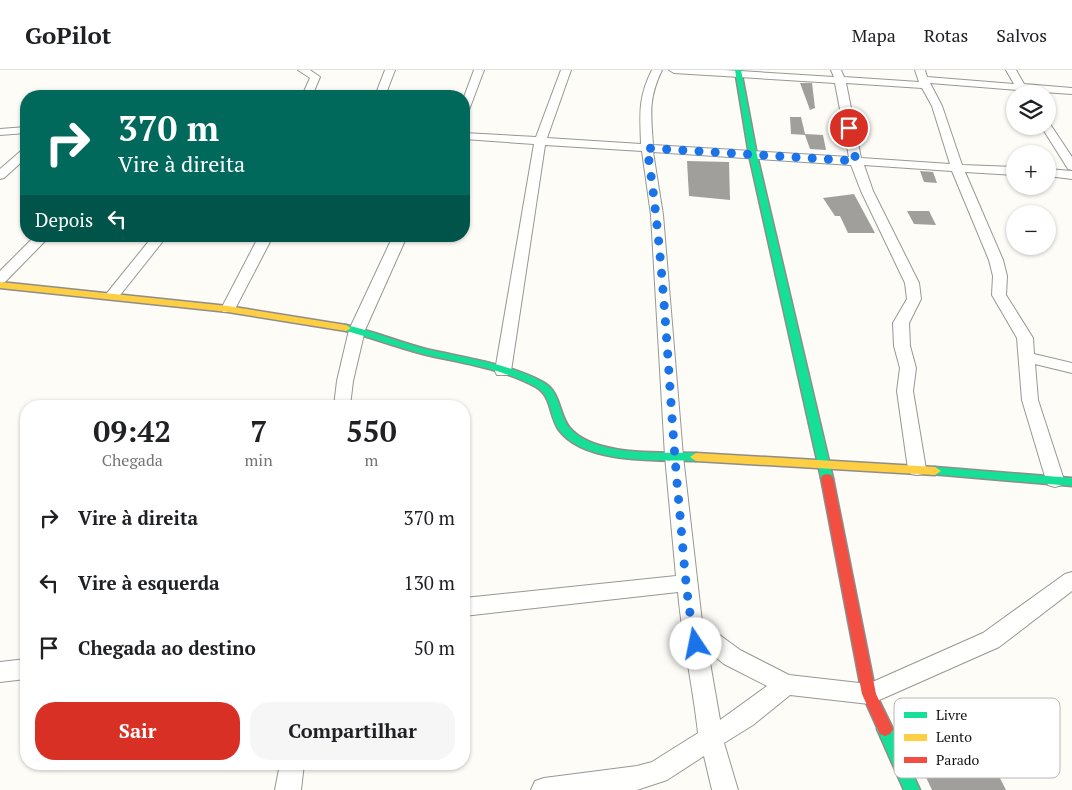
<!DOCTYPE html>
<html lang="pt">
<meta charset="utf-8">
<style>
body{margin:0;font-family:"PT Serif",serif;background:#f6f6f6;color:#202124;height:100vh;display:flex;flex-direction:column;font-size:19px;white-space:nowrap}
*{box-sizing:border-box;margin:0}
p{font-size:16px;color:#757577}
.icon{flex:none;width:28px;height:28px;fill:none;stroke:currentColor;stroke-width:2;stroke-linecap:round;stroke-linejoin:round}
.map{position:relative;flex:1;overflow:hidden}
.drawer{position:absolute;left:20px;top:330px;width:450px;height:370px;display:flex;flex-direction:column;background:#fff;border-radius:20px;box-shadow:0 1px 4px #0004}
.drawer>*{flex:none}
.hud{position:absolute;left:20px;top:20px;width:450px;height:152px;border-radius:20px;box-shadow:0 1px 4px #0004;background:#00695c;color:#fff;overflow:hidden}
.controls{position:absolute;left:1006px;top:15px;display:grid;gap:10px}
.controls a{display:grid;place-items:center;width:50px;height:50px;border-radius:50%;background:#fff;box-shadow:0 1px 4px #0004;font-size:25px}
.pin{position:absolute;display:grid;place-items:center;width:42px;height:42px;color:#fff;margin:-21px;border:2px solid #fff;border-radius:50%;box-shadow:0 1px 5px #0007}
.me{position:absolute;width:55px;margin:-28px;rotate:349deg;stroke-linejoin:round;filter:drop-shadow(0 0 4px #0008)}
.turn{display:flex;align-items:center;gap:18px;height:105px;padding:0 15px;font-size:22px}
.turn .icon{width:65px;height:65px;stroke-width:2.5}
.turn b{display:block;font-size:35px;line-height:42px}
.then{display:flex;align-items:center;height:48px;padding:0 15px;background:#0003;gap:10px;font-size:19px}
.eta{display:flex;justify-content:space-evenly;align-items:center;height:85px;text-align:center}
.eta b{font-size:30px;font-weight:700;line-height:35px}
.primary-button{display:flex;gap:10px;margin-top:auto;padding:10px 15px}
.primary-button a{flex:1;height:58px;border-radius:20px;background:#d93025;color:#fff;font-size:20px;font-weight:700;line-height:58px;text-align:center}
.primary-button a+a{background:#f6f6f6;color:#202124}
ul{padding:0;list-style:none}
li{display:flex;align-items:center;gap:15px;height:65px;padding:0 15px}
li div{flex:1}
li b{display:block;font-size:19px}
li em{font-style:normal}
header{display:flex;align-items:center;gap:30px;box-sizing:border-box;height:70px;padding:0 25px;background:#fff;border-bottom:1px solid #e0e0e0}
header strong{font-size:24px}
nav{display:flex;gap:28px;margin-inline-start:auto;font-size:18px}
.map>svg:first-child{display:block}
.building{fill:#a19f9c}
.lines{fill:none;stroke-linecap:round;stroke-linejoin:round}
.street-casing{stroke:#979795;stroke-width:2}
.fast-casing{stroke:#8e8d8b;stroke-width:3}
.slow-casing{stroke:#8e8d8b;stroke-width:3}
.jam-casing{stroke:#8e8d8b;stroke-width:3}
.street{fill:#fffffe;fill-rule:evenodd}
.fast{fill:#16e098;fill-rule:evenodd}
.slow{fill:#ffcf43;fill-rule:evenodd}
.jam{fill:#f24e42;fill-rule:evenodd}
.route{stroke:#1a73e8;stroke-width:9;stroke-dasharray:0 16.2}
.key{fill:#fff;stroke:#b8b8b8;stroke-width:1}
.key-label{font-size:14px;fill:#111}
</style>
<header>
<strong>GoPilot</strong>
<nav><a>Mapa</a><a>Rotas</a><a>Salvos</a></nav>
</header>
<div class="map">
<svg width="1072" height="720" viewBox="0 0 1072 720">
<rect width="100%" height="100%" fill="#fdfcf7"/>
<!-- building -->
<g class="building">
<path d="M800,13H812L815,38L810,40Z"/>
<path d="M790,47H801L805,64L823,65L826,80L810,79L805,65L791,64Z"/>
<path d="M687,91L729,92L730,130L689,126Z"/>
<path d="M920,101L933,102L937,113L924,112Z"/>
<path d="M854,124L875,163H848L840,146H835L823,128Z"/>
<path d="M907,141H929L936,155L914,154Z"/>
<path d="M979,667L1006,720H932L914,682L939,680L941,683L969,679L964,670Z"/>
</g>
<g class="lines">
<defs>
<g id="street">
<path d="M298,0H310L320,7L312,26H302L310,8Z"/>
<path d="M385,0H395L385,26H375Z"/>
<path d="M474,0H484L469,40L464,43V27Z"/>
<path d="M561,0H571L547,68L641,74C640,43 638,28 652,0H662C648,29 651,44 653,75L849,87L835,13L674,3L669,0H724L834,7L831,0H841L844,7L919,12L915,0H925L927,7L1014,14L1006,0H1016L1024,14L1072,18V24L1028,21L1030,24H1020L1018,20L930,13L942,36L962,95L1015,97V105L965,102L1003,190L1007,206L1006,225L1033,268L1034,284L1072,293V303L1035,294L1038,330L1064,410L1062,415L1055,417L1048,415L1046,410L1022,330L1017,268L992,225L993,206L989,190L952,101L864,95L873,121L919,213L921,229L909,253L910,276L916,298L913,321L926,399L923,404L917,405L911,404L908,399L897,321L900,298L894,276L893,253L907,229L905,213L861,121L851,95L653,82L663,145L683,386L702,552L740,580L789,605L868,614L983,563L1065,504L1072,502V521L999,577L877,631L869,634L790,625L753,655L724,673L738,720H712L704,686L667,710L637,720H531L535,711L544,708L637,696L652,692L698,663C693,616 682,569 678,522L464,546V528L676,506L665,386L651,145L642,81L545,75L511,301L509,305H497L495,301L534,74L464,69V63L536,67ZM846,13L922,18L932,36L950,94L861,88ZM708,581L724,594L767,616L720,650Z"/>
<path d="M1048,53L1050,54L1072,87V100L1068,99L1041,56H1048Z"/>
<path d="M26,57V63L0,65V59Z"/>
<path d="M26,79V88L4,108L0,109V99L22,80Z"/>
<path d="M1048,99L1072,101V109L1048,106Z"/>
<path d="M35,166H50L5,212L0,213V201Z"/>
<path d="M153,166H167L117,229H107L105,226L107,223Z"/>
<path d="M259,166H273L235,239L233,242H223L221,239Z"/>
<path d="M393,166H407L365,260L353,311L350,336H334L337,311L349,260Z"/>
<path d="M26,589V609L0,612V592Z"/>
<path d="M280,694H304L301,720H275Z"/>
</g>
<g id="fast">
<path d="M735,0H741L757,85L833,408L831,411H823L821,408L749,85Z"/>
<path d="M346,255C373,261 399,272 426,279C465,288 507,293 543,312C561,322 558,342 569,357C593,387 661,382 696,383L702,387L696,391C657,390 584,394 559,360C549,346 552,326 536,317C502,298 460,293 423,284C396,277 370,267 343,260L341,258L343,256Z"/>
<path d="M935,397L1072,408V416L931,404L929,401Z"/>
<path d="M885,652L890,654L920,720H904L877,659L880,654Z"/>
</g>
<g id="slow">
<path d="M0,212L228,236L346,255L351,258L346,261L228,242L0,218Z"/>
<path d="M696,383L935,397L941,401L935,405L696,391L690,387Z"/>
</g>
<path id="jam" d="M827,404L831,405L833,408L876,624L893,659L890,664L885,666L880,664L862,624L821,408L823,405Z"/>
</defs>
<!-- street casing -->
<use href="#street" class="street-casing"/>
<!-- fast casing -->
<use href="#fast" class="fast-casing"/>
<!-- slow casing -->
<use href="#slow" class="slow-casing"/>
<!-- jam casing -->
<use href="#jam" class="jam-casing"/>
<!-- street -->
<use href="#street" class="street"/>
<!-- fast -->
<use href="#fast" class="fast"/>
<!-- slow -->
<use href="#slow" class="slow"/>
<!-- jam -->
<use href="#jam" class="jam"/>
</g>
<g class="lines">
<!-- route -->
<path class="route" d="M696,574C686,532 684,488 680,445C668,323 666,200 647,78L856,91L849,58"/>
</g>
<!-- legend -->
<rect x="894" y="628" width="166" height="80" rx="8" class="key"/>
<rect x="904" y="642" width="23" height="6" fill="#16e098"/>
<rect x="904" y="664" width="23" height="7" fill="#ffcf43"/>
<rect x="904" y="687" width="23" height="6" fill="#f24e42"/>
<g class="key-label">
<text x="936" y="650">Livre</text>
<text x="936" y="672">Lento</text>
<text x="936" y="695">Parado</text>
</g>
</svg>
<div class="controls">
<a><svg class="icon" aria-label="layers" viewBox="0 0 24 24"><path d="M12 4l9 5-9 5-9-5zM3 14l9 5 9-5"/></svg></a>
<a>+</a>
<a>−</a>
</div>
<div class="pin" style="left:849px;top:58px;background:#d93025"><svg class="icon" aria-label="arrive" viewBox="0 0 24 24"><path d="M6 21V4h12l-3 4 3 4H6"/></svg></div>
<svg class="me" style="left:696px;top:574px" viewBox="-20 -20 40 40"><circle r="19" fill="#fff"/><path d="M0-13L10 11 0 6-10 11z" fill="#1a73e8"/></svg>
<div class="hud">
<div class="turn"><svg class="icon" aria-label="right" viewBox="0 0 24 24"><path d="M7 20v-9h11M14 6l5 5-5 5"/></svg><div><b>370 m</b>Vire à direita</div></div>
<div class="then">Depois<svg class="icon" aria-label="left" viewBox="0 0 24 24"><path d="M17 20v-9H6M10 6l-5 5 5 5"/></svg></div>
</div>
<section class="drawer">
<div class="eta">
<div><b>09:42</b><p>Chegada</p></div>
<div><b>7</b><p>min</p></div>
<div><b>550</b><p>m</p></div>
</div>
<ul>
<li><svg class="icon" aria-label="right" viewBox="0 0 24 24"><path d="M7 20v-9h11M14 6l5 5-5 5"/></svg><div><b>Vire à direita</b></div><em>370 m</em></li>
<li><svg class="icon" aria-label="left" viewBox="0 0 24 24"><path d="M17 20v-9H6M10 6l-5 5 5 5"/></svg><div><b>Vire à esquerda</b></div><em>130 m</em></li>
<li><svg class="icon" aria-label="arrive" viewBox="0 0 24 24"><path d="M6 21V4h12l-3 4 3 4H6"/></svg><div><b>Chegada ao destino</b></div><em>50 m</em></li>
</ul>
<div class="primary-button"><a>Sair</a><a>Compartilhar</a></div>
</section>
</div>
